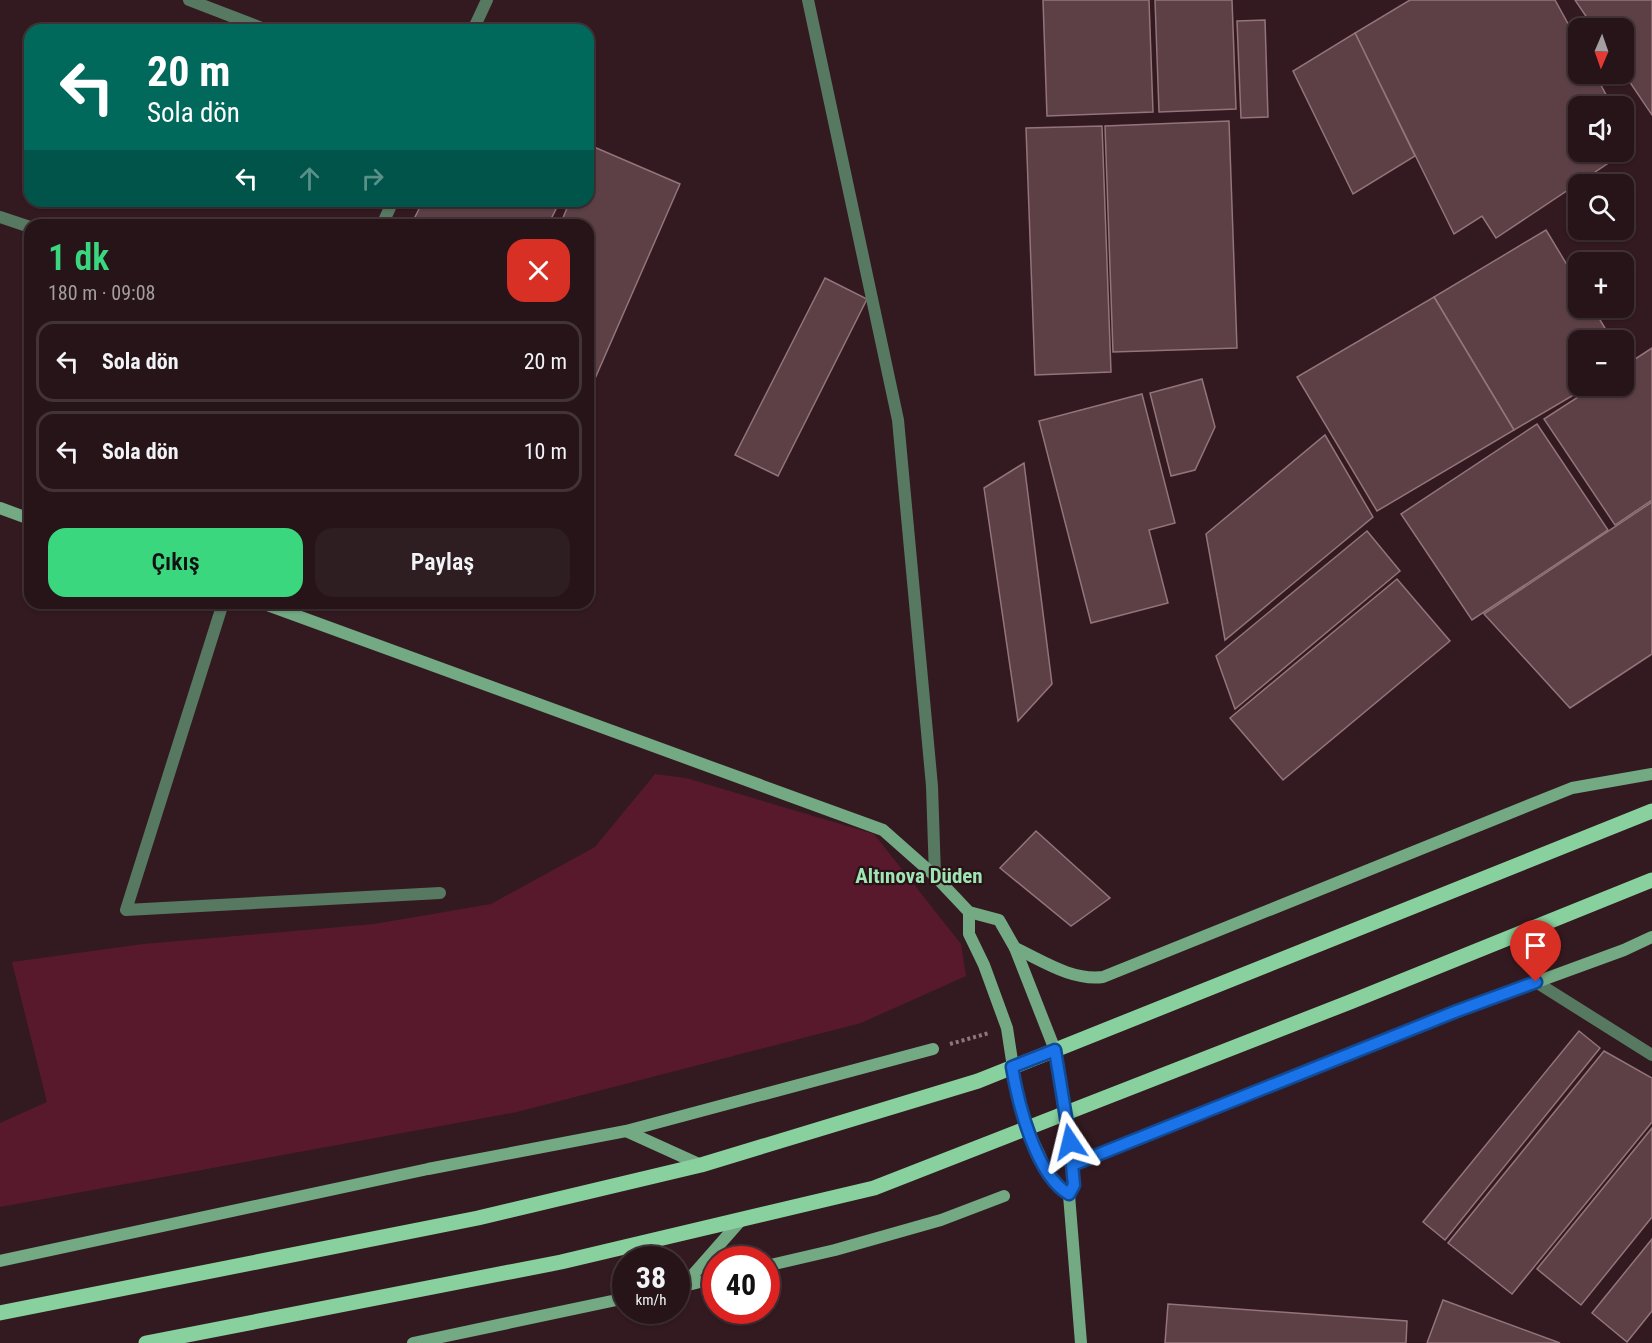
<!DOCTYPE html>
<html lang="tr">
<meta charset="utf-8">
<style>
body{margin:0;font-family:"Roboto Condensed",sans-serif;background:#2e1d21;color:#f1f3f6;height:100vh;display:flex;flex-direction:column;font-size:22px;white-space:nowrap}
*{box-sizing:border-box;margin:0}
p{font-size:20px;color:#a49ea2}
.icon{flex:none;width:33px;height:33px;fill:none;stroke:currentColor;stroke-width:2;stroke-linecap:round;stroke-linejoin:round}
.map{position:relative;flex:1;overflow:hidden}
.drawer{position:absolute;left:24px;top:219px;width:570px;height:390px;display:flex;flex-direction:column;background:#261418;border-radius:18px;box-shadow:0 2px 4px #0004,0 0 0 2px #423337}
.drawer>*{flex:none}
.hud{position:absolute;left:24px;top:24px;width:570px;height:183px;border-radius:18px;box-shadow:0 2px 4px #0004,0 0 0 2px #423337;background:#00695c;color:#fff;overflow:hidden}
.needle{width:39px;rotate:182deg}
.fabs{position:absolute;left:1568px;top:18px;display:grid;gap:12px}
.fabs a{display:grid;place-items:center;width:66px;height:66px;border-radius:12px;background:#261418;box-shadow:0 2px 4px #0004,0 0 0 2px #423337;font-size:30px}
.speed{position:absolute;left:612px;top:1246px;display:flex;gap:12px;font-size:30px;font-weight:700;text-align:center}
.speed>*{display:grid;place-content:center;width:78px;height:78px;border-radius:50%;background:#261418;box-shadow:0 2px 4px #0004,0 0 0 2px #423337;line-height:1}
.speed small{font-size:15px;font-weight:400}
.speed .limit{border:9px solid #d22;background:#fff;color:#111}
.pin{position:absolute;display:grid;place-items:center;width:51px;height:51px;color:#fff;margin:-62px -26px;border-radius:50% 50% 50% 0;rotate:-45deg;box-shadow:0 0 6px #0007}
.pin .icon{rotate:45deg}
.me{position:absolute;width:66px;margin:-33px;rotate:350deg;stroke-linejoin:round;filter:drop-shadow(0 0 4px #0008)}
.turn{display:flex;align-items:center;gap:21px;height:126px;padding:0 24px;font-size:27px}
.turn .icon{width:78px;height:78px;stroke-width:2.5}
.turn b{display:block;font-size:42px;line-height:51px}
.lanes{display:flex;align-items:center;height:57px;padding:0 24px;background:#0003;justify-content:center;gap:30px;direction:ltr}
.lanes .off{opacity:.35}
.round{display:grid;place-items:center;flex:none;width:63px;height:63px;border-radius:18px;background:#2e1d21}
.summary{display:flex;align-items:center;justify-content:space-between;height:102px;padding:0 24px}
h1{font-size:36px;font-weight:600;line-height:45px;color:#3bd77f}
.action{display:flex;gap:12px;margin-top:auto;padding:12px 24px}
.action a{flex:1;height:69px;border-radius:18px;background:#3bd77f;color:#111;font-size:24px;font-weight:600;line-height:69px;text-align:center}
.action a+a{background:#2e1d21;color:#f1f3f6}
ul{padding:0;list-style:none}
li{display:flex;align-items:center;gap:18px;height:81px;margin:0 12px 9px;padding:0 12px;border:3px solid #423337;border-radius:18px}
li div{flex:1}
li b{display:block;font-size:22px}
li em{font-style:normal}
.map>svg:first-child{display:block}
.green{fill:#58192d}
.building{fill:#5c4046;stroke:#93747b;stroke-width:1.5}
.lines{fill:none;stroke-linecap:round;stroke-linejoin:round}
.path{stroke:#8d777c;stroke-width:4;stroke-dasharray:3 3;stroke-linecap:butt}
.street{stroke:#577961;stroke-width:12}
.secondary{stroke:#73aa84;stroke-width:12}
.primary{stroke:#88d19e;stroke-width:15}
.route-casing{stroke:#114b97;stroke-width:15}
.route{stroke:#1a73e8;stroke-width:10}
.labels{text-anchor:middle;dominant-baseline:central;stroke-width:4.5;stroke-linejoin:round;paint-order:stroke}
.district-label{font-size:21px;font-weight:bold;fill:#9ee5b3;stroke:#281117}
</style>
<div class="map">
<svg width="1652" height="1343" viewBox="0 0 1652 1343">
<rect width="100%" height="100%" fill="#331a20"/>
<!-- green -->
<path class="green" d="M655,774L686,778L874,834L961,944L966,976L861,1023L517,1112L0,1207V1123L47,1102L12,962L143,944L374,924L491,904L595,847Z"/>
<!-- building -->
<g class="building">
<path d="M1043,0H1149L1153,112L1047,116Z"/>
<path d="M1155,0H1232L1236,109L1159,112Z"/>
<path d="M1410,0H1555L1578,42V74H1595L1612,106H1578V152H1623V126L1634,146L1496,238L1482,216L1454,234L1355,33Z"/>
<path d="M1575,0H1652V115L1623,72V28H1594Z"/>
<path d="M1265,20L1268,117L1241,118L1237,21Z"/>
<path d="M1355,33L1415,156L1353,194L1293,71Z"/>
<path d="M1229,121L1237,348L1113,352L1105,126Z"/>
<path d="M1102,126L1111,372L1035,375L1026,128Z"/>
<path d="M594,147L680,184L590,390L588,389V225H560L570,201H588V160Z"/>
<path d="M139,201H265L263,206Z"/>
<path d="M423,201H540L556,209L548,225H411Z"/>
<path d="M1546,230L1578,283V308H1593L1612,340H1578V386H1589L1514,430L1434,297Z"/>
<path d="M825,278L867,299L778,476L735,455Z"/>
<path d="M1434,297L1514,430L1377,511L1297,377Z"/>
<path d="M1652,348V500L1615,525L1544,419L1595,386H1623V367Z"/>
<path d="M1202,379L1215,427L1195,470L1171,476L1150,393Z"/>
<path d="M1142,394L1175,523L1149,530L1168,603L1091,623L1039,421Z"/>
<path d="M1537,424L1608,530L1472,620L1401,514Z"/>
<path d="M1325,435L1373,517L1225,640L1206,534Z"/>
<path d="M1024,463L1052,684L1018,721L984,488Z"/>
<path d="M1652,502V654L1570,708L1484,614Z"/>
<path d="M1367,531L1400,571L1235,709L1216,656Z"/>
<path d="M1397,579L1450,641L1283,780L1230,718Z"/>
<path d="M1036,831L1110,898L1071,926L1000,868Z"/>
<path d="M1579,1031L1600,1048L1445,1240L1423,1222Z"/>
<path d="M1604,1051L1652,1078V1122L1512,1294L1448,1243Z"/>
<path d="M1652,1128V1217L1581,1305L1537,1269Z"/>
<path d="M1652,1239V1311L1627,1342L1592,1313Z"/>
<path d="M1443,1300L1560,1343H1427Z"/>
<path d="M1168,1304L1407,1321L1406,1343H1165Z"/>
</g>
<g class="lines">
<!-- path -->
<path class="path" d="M950,1044L989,1033"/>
<!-- street -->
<g class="street">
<path d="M189,0L267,30"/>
<path d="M808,0L898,420L932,786L935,876"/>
<path d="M473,30L487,0"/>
<path d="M0,217L30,227"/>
<path d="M382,225L393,201"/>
<path d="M223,603L126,910L440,893"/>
<path d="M1536,982L1652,1055"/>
</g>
<!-- secondary -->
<g class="secondary">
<path d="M0,508L30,519"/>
<path d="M262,603L883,830L935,876L969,912L999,920L1015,948L1055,1050L1072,1165L1074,1185L1069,1195L1081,1343"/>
<path d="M969,912V934L984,965L1007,1028L1018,1100L1027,1128L1047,1171L1060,1189L1069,1195"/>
<path d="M1015,948C1043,961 1072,981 1103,977L1572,788L1652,774"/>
<path d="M626,1131L701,1165"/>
<path d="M1072,1165L1457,1011L1624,950L1652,937"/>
<path d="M0,1261L428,1169L626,1131L933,1049"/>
<path d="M766,1266L835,1250L941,1220L1004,1196"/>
<path d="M683,1286L742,1219"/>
<path d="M684,1286L716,1278"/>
<path d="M413,1343L626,1298"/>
</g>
<!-- primary -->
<g class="primary">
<path d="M0,1313L478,1218L701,1165L978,1081L1652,811"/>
<path d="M146,1343L561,1262L874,1188L1350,1002L1652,880"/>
</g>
</g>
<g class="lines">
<defs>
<path id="route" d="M1070,1142L1055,1050L1012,1067C1018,1103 1036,1176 1069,1194L1074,1185L1072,1165L1457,1011L1536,982"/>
</defs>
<!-- route casing -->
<use href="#route" class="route-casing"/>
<!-- route -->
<use href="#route" class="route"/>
</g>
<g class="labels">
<!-- district labels -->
<g class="district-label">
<text x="919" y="876">Altınova Düden</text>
</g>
</g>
</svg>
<div class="fabs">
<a><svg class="needle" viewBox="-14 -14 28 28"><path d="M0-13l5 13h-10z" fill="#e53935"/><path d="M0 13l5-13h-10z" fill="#a49ea2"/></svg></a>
<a><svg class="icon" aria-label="sound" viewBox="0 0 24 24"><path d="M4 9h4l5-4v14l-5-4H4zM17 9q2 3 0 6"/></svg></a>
<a><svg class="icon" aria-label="search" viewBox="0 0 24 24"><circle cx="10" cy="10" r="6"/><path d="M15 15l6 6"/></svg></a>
<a>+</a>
<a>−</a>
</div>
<div class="speed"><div>38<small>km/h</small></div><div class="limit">40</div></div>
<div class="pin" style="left:1536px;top:982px;background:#d93025"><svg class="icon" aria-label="arrive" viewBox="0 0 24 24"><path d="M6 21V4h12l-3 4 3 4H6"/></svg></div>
<svg class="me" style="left:1070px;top:1142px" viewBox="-20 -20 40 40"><path d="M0-17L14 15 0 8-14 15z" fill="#1a73e8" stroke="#fff" stroke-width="4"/></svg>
<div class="hud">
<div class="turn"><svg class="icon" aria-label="left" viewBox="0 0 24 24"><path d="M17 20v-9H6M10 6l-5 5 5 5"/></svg><div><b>20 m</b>Sola dön</div></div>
<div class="lanes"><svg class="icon" aria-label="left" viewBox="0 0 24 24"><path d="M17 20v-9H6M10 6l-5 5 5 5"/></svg><svg class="icon off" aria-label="ahead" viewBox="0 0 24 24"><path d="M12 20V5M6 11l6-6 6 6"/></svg><svg class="icon off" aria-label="right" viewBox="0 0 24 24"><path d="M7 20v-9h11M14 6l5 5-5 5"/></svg></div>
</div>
<section class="drawer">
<div class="summary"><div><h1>1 dk</h1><p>180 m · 09:08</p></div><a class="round" style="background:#d93025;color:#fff"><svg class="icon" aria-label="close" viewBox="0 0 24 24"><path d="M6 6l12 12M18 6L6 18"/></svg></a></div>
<ul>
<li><svg class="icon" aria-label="left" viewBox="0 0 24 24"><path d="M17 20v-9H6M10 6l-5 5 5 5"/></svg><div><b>Sola dön</b></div><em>20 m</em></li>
<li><svg class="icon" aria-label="left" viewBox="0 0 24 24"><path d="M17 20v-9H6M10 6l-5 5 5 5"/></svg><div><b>Sola dön</b></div><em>10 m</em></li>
</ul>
<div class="action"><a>Çıkış</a><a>Paylaş</a></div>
</section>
</div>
